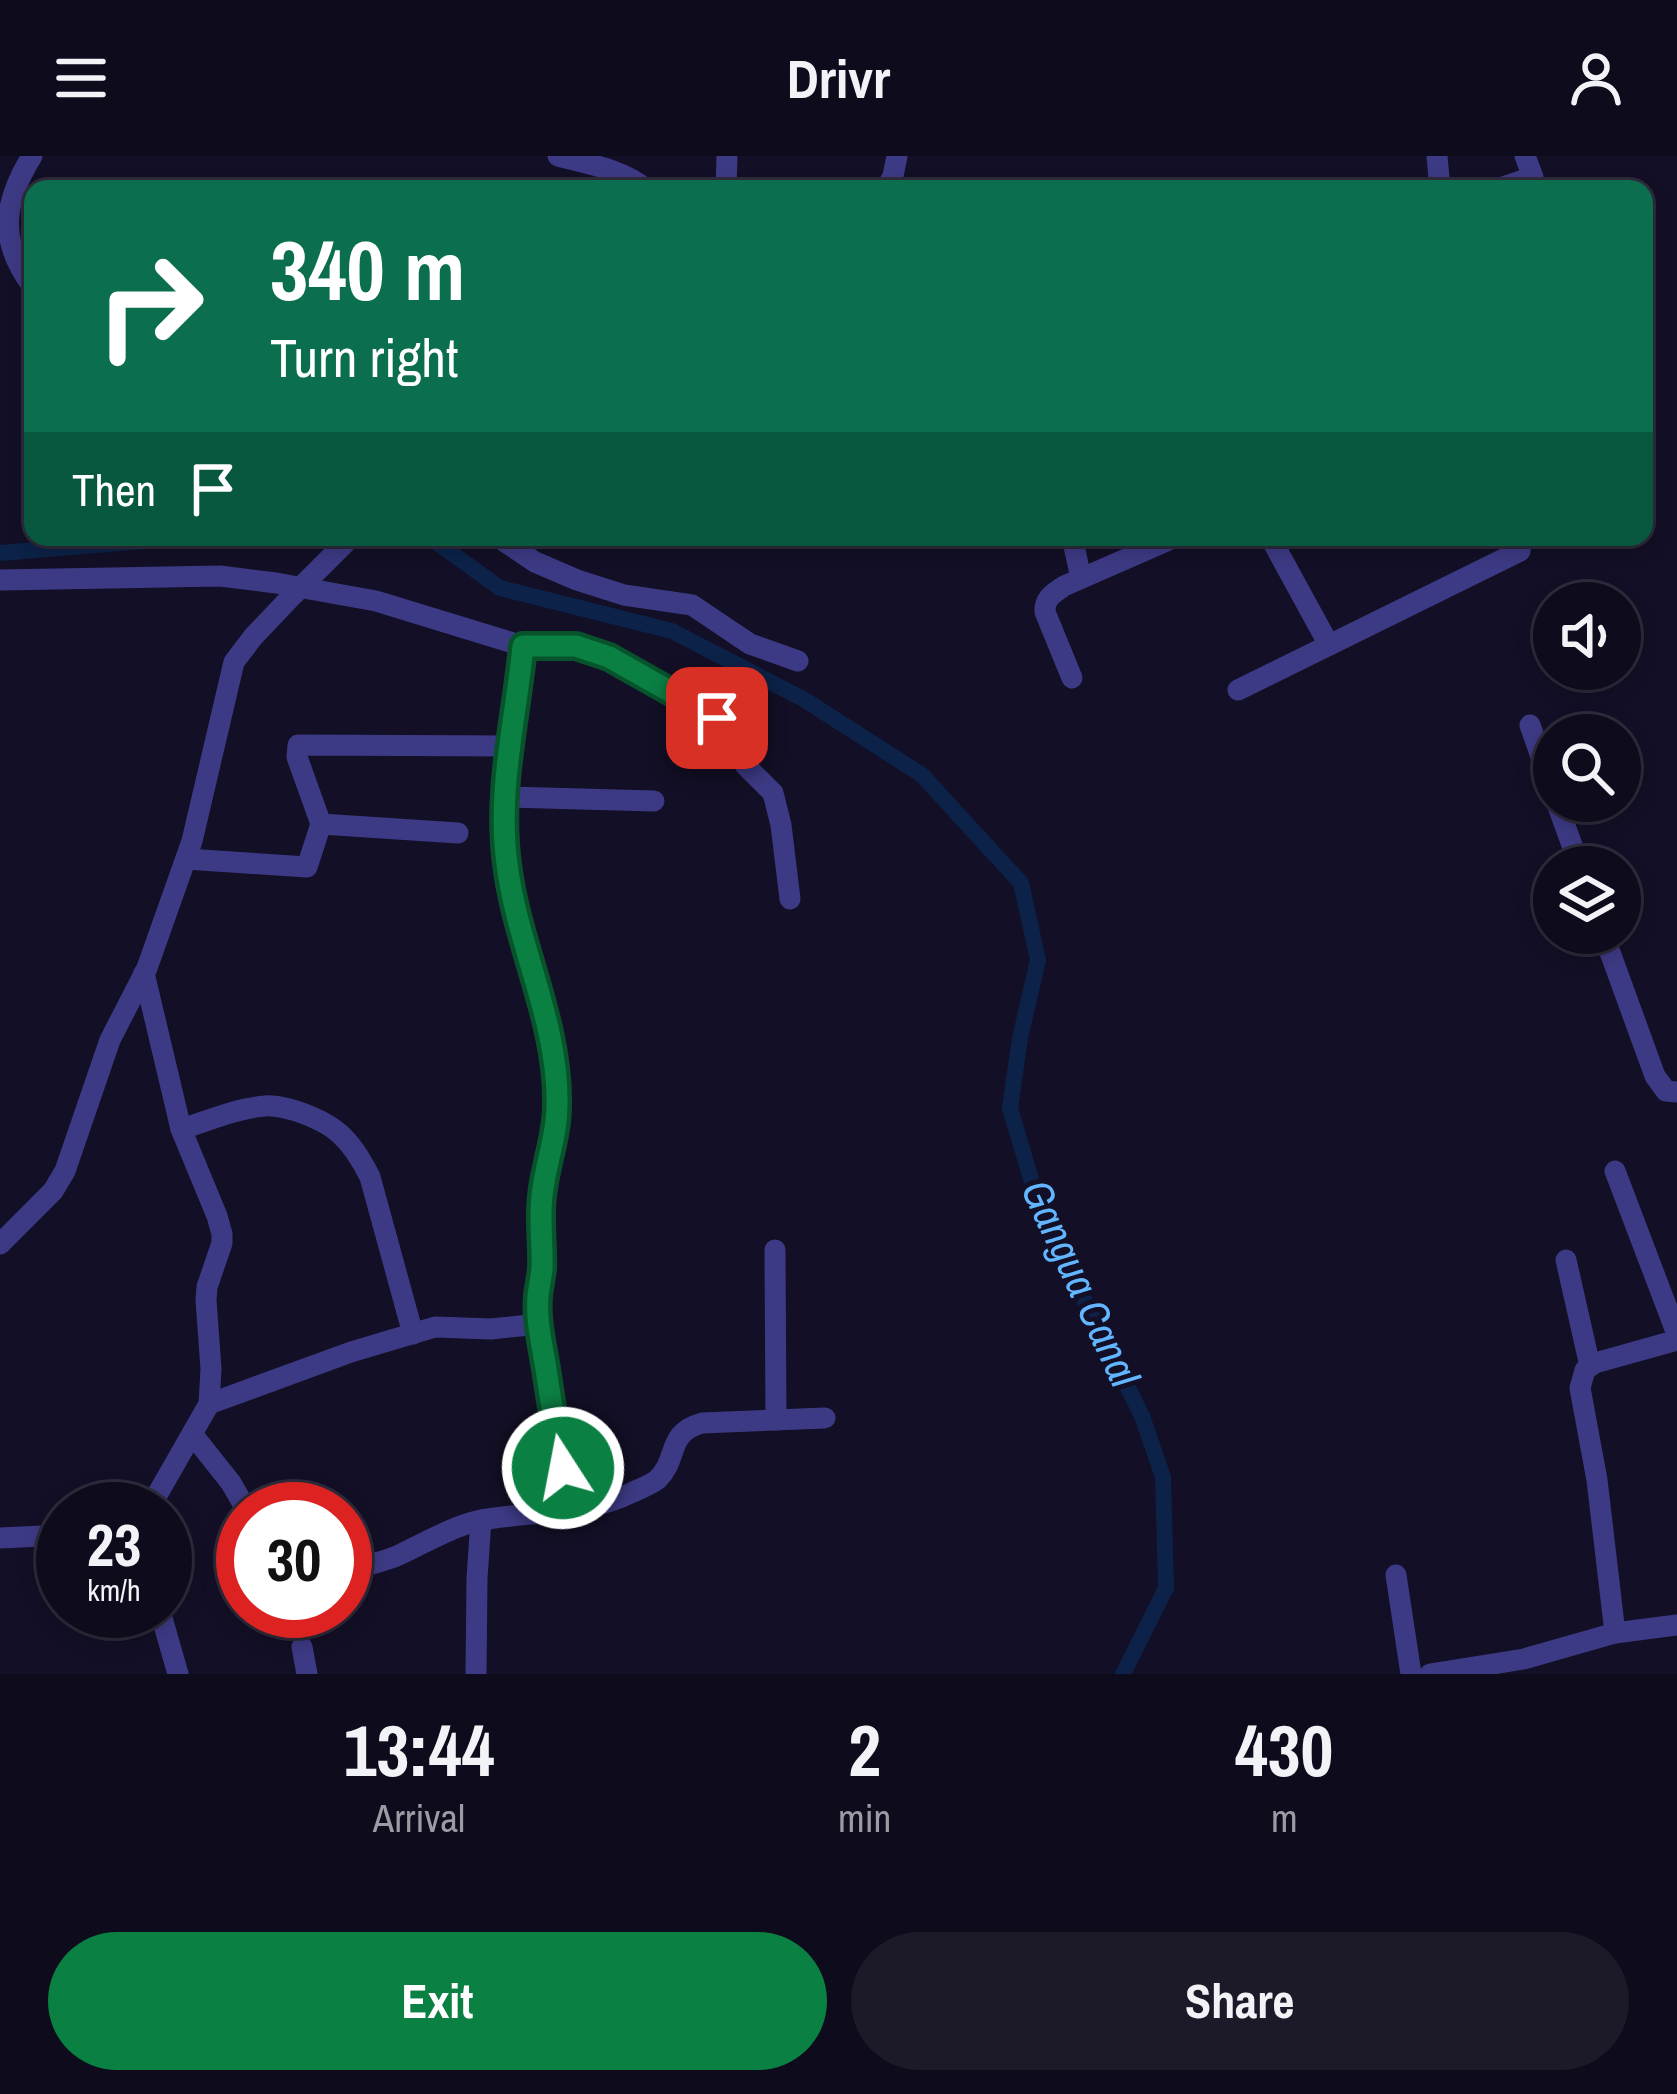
<!DOCTYPE html>
<style>
body{margin:0;font-family:"Archivo Narrow",sans-serif;background:#1c1929;color:#f1f3f6;height:100vh;display:flex;flex-direction:column;font-size:45px;white-space:nowrap}
*{box-sizing:border-box;margin:0}
p{font-size:39px;color:#9b9ba3}
.icon{flex:none;width:66px;height:66px;fill:none;stroke:currentColor;stroke-width:2;stroke-linecap:round;stroke-linejoin:round}
.map{position:relative;height:1518px;overflow:hidden}
.drawer{display:flex;flex-direction:column;background:#0e0b1c;flex:1}
.drawer>*{flex:none}
.hud{position:absolute;left:24px;top:24px;width:1629px;height:366px;border-radius:24px;box-shadow:0 6px 18px #0003,0 0 0 3px #2e2b3b;background:#0b6e4f;color:#fff;overflow:hidden}
.controls{position:absolute;left:1533px;top:426px;display:grid;gap:24px}
.controls a{display:grid;place-items:center;width:108px;height:108px;border-radius:50%;background:#0e0b1c;box-shadow:0 6px 18px #0003,0 0 0 3px #2e2b3b;font-size:60px}
.speed{position:absolute;left:36px;top:1326px;display:flex;gap:24px;font-size:60px;font-weight:700;text-align:center}
.speed>*{display:grid;place-content:center;width:156px;height:156px;border-radius:50%;background:#0e0b1c;box-shadow:0 6px 18px #0003,0 0 0 3px #2e2b3b;line-height:1}
.speed small{font-size:30px;font-weight:400}
.speed .limit{border:18px solid #d22;background:#fff;color:#111}
.pin{position:absolute;display:grid;place-items:center;width:102px;height:102px;color:#fff;margin:-51px;border-radius:24px;box-shadow:0 6px 18px #0006}
.me{position:absolute;width:132px;margin:-66px;rotate:349deg;stroke-linejoin:round;filter:drop-shadow(0 0 9px #0008)}
.turn{display:flex;align-items:center;gap:42px;height:252px;padding:0 48px;font-size:54px}
.turn .icon{width:156px;height:156px;stroke-width:2.5}
.turn b{display:block;font-size:84px;line-height:102px}
.then{display:flex;align-items:center;height:114px;padding:0 48px;background:#0003;gap:24px;font-size:45px}
.eta{display:flex;justify-content:space-evenly;align-items:center;height:204px;text-align:center}
.eta b{font-size:72px;font-weight:800;line-height:84px}
.cta{display:flex;gap:24px;margin-top:auto;padding:24px 48px}
.cta a{flex:1;height:138px;border-radius:72px;background:#0b8043;color:#fff;font-size:48px;font-weight:800;line-height:138px;text-align:center}
.cta a+a{background:#1c1929;color:#f1f3f6}
header{display:flex;justify-content:space-between;align-items:center;height:156px;padding:0 48px;background:#0e0b1c;font-size:54px;font-weight:800}
.map>svg:first-child{display:block}
.lines{fill:none;stroke-linecap:round;stroke-linejoin:round}
.canal{stroke:#0c2248;stroke-width:16}
.minor{stroke:#3d3a85;stroke-width:21}
.route-casing{stroke:#07532c;stroke-width:30}
.route{stroke:#0b8043;stroke-width:21}
.labels{text-anchor:middle;dominant-baseline:central;stroke-width:10;stroke-linejoin:round;paint-order:stroke}
.water-label{font-size:42px;font-style:italic;fill:#62b6ff;stroke:#130f26}
</style>
<header><svg class="icon" aria-label="menu" viewBox="0 0 24 24"><path d="M4 6h16M4 12h16M4 18h16"/></svg>Drivr<svg class="icon" aria-label="person" viewBox="0 0 24 24"><circle cx="12" cy="8" r="4"/><path d="M4 21q1-7 8-7t8 7"/></svg></header>
<div class="map">
<svg width="1677" height="1518" viewBox="0 0 1677 1518">
<rect width="100%" height="100%" fill="#130f26"/>
<g class="lines">
<!-- canal -->
<g class="canal">
<path d="M409,381L436,386L500,432L672,475L805,544L922,619L1021,727L1038,804L1020,882L1010,952L1041,1057L1142,1260L1163,1321L1166,1432L1123,1518"/>
<path d="M0,397L193,381"/>
</g>
<!-- minor -->
<g class="minor">
<path d="M32,0C1,50 0,87 33,131"/>
<path d="M558,0C588,8 622,13 646,33"/>
<path d="M1437,0L1440,33"/>
<path d="M726,33L727,0"/>
<path d="M886,33L893,20L897,0"/>
<path d="M1497,33L1533,21L1525,0"/>
<path d="M498,381L535,406L577,424L624,439L692,449L750,488L798,505"/>
<path d="M1072,381L1081,422"/>
<path d="M1270,381L1329,489"/>
<path d="M0,424L220,420L276,427L376,445L523,490H576L609,501L717,562L745,609L773,637L781,669L790,743"/>
<path d="M523,490C516,565 498,631 507,707C516,789 558,864 557,948C557,987 542,1025 540,1065C539,1080 543,1095 542,1111C541,1132 537,1152 539,1174C547,1235 559,1294 572,1354"/>
<path d="M1072,522L1045,456C1044,442 1054,437 1064,430L1176,381"/>
<path d="M1238,534L1520,395"/>
<path d="M1530,569L1554,638"/>
<path d="M504,641L654,645"/>
<path d="M1556,645L1580,711"/>
<path d="M321,668L458,677"/>
<path d="M186,703L307,711L321,668L297,601L298,589L509,590"/>
<path d="M1603,777L1655,920L1666,935L1677,936"/>
<path d="M144,817L181,973L217,1060L222,1078V1087L207,1131L206,1144L211,1213L209,1248L149,1353"/>
<path d="M181,973C208,965 237,952 265,950C275,949 284,952 293,954C335,967 351,983 370,1021L413,1178"/>
<path d="M1615,1015L1677,1178"/>
<path d="M0,1088L53,1035L65,1015L110,884L147,812L192,685L234,506L253,481L290,442L351,381"/>
<path d="M775,1094L776,1264"/>
<path d="M1566,1104L1590,1210"/>
<path d="M209,1248L351,1196L435,1171L491,1173L529,1169L539,1172"/>
<path d="M193,1279L231,1327L246,1353"/>
<path d="M0,1382L63,1379"/>
<path d="M345,1414C364,1410 381,1407 399,1399C425,1387 449,1372 477,1365C529,1354 584,1361 633,1336C640,1333 652,1328 658,1323C679,1302 666,1277 702,1267L825,1262"/>
<path d="M1396,1419L1411,1518"/>
<path d="M160,1455L178,1518"/>
<path d="M1615,1477L1597,1324L1580,1232L1585,1214L1595,1207L1677,1184"/>
<path d="M302,1491L307,1518"/>
<path d="M476,1518L477,1422L481,1364"/>
<path d="M1430,1518L1524,1503L1615,1477L1677,1469"/>
</g>
</g>
<g class="lines">
<defs>
<path id="route" d="M563,1312C556,1279 551,1246 546,1213C542,1188 536,1165 538,1140C539,1131 541,1122 542,1113C543,1088 539,1064 542,1040C545,1009 557,981 557,950C559,866 517,790 507,708C497,633 516,564 523,490H576L609,501L717,562"/>
</defs>
<!-- route casing -->
<use href="#route" class="route-casing"/>
<!-- route -->
<use href="#route" class="route"/>
</g>
<g class="labels">
<!-- water labels -->
<g class="water-label">
<text transform="translate(1081 1127) rotate(65)">Gangua Canal</text>
</g>
</g>
</svg>
<div class="controls">
<a><svg class="icon" aria-label="sound" viewBox="0 0 24 24"><path d="M4 9h4l5-4v14l-5-4H4zM17 9q2 3 0 6"/></svg></a>
<a><svg class="icon" aria-label="search" viewBox="0 0 24 24"><circle cx="10" cy="10" r="6"/><path d="M15 15l6 6"/></svg></a>
<a><svg class="icon" aria-label="layers" viewBox="0 0 24 24"><path d="M12 4l9 5-9 5-9-5zM3 14l9 5 9-5"/></svg></a>
</div>
<div class="speed"><div>23<small>km/h</small></div><div class="limit">30</div></div>
<div class="pin" style="left:717px;top:562px;background:#d93025"><svg class="icon" aria-label="arrive" viewBox="0 0 24 24"><path d="M6 21V4h12l-3 4 3 4H6"/></svg></div>
<svg class="me" style="left:563px;top:1312px" viewBox="-20 -20 40 40"><circle r="17" fill="#0b8043" stroke="#fff" stroke-width="3"/><path d="M0-11L8 9 0 5-8 9z" fill="#fff"/></svg>
<div class="hud">
<div class="turn"><svg class="icon" aria-label="right" viewBox="0 0 24 24"><path d="M7 20v-9h11M14 6l5 5-5 5"/></svg><div><b>340 m</b>Turn right</div></div>
<div class="then">Then<svg class="icon" aria-label="arrive" viewBox="0 0 24 24"><path d="M6 21V4h12l-3 4 3 4H6"/></svg></div>
</div>
</div>
<section class="drawer">
<div class="eta">
<div><b>13:44</b><p>Arrival</p></div>
<div><b>2</b><p>min</p></div>
<div><b>430</b><p>m</p></div>
</div>
<div class="cta"><a>Exit</a><a>Share</a></div>
</section>
